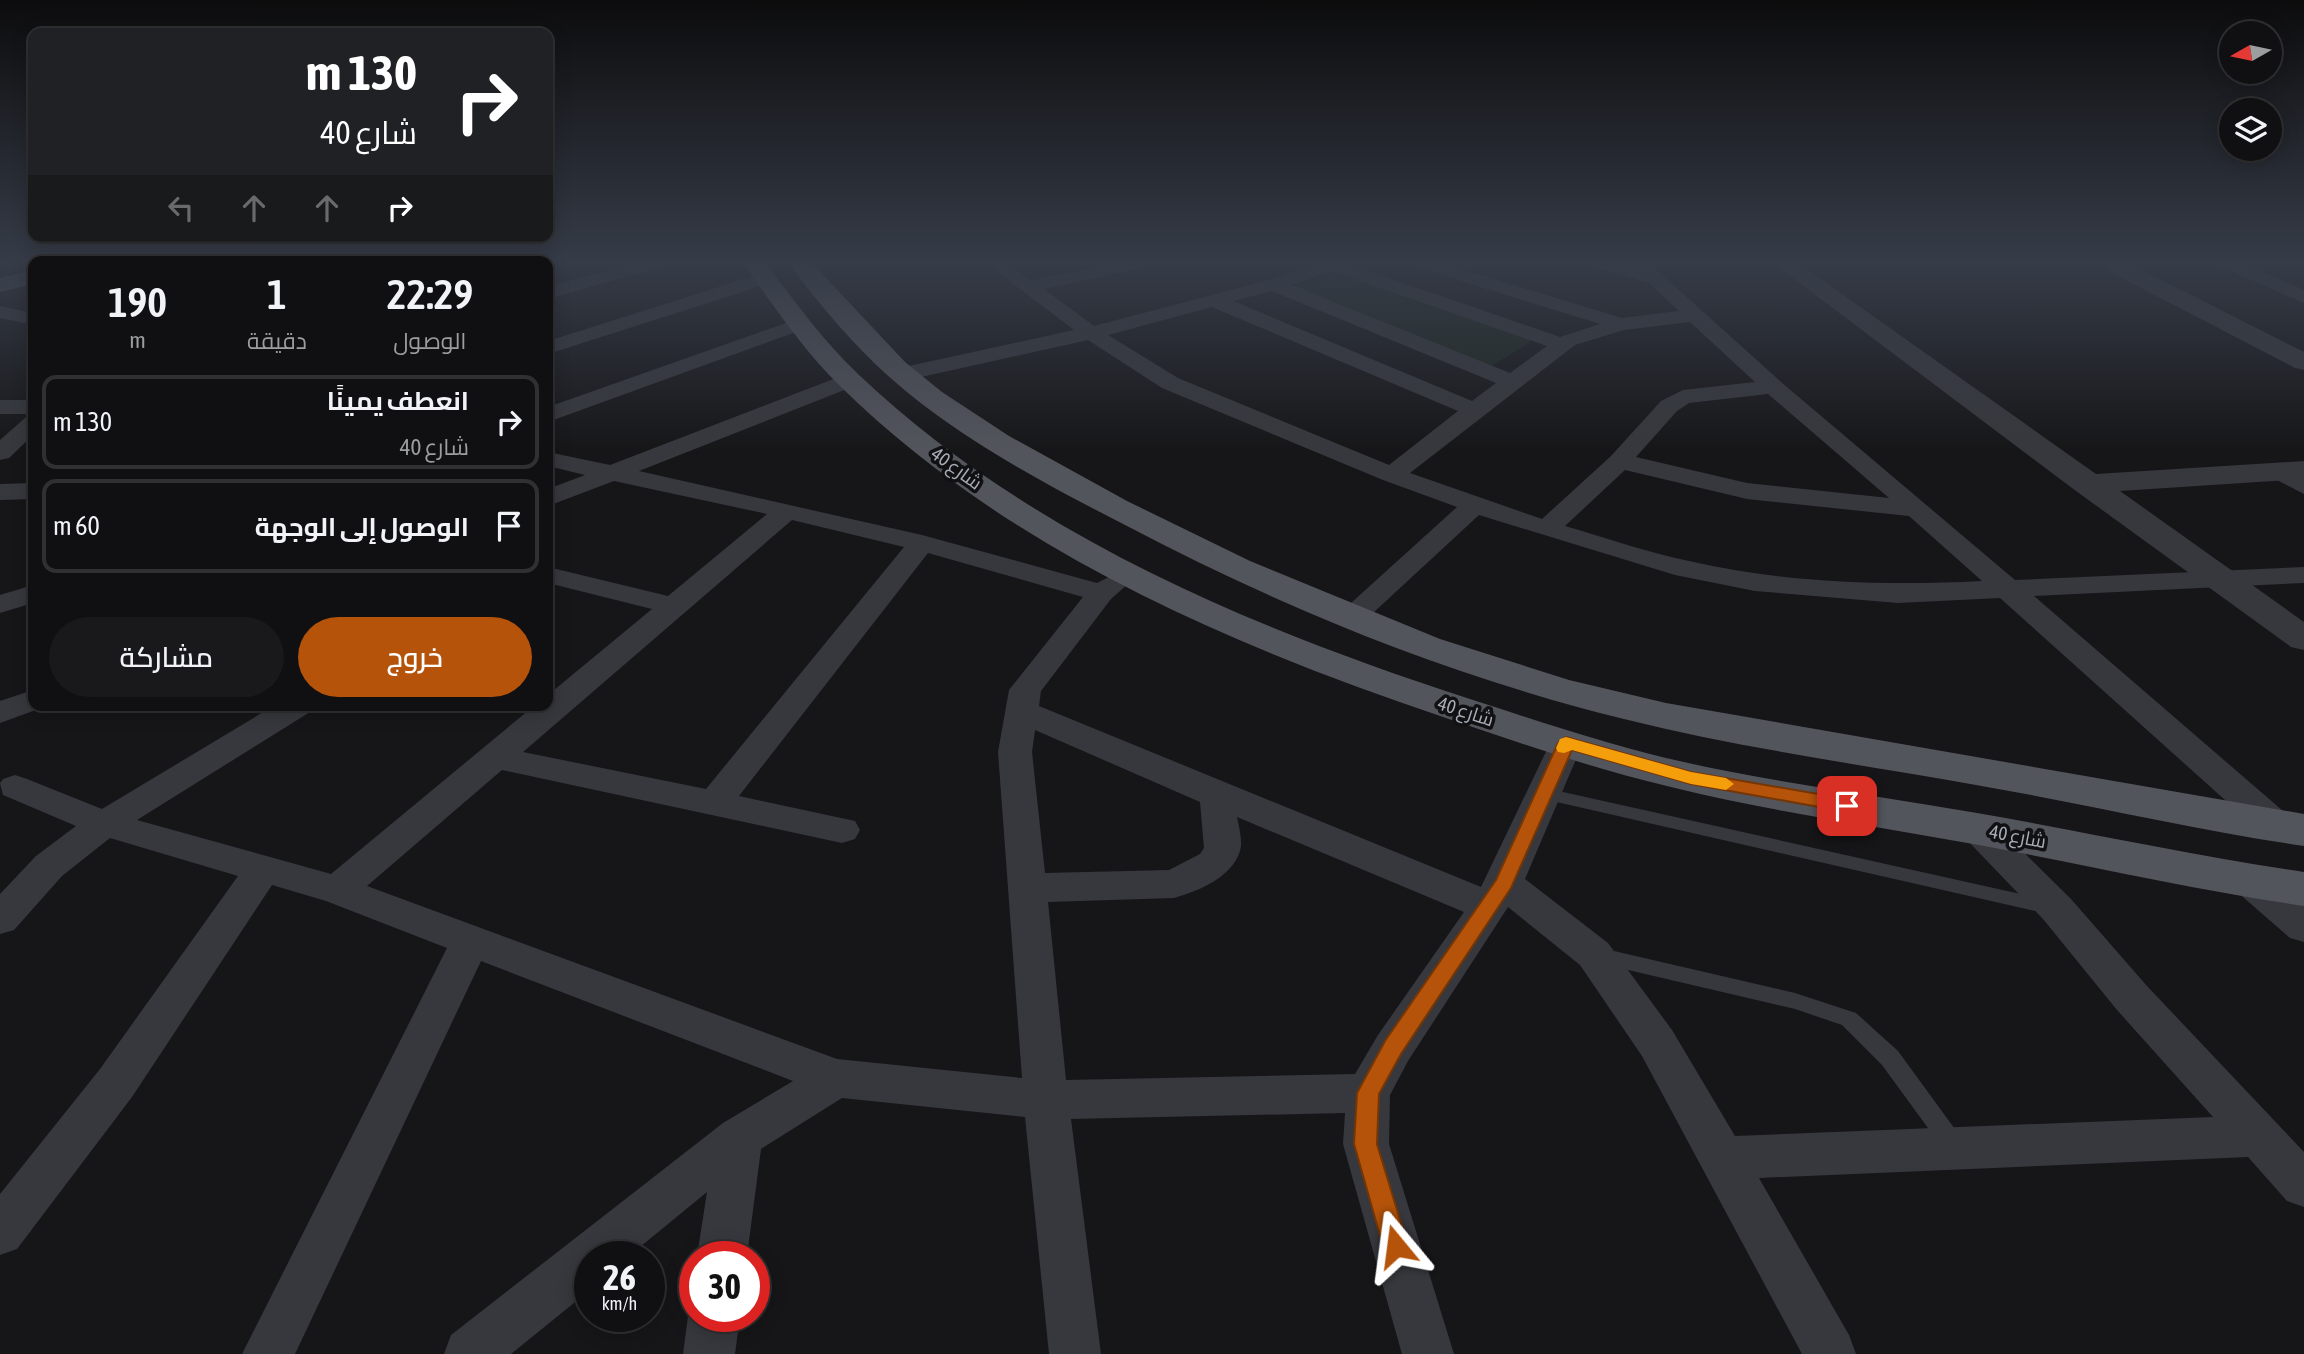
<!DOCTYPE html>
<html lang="ar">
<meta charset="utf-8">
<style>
body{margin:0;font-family:"Asap Condensed",Cairo,sans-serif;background:#19191b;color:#f1f3f6;direction:rtl;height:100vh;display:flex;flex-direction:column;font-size:26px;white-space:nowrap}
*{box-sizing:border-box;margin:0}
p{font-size:23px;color:#9c9d9f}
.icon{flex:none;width:38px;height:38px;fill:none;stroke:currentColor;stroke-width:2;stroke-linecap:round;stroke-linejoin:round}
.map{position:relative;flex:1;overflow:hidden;direction:ltr}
.details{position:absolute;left:28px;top:256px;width:525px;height:455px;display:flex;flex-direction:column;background:#101012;border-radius:14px;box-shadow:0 4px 18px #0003,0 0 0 2px #303032;direction:rtl}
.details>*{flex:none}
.top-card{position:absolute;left:28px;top:28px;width:525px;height:214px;border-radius:14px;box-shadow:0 4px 18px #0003,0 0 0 2px #303032;direction:rtl;background:#202124;color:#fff;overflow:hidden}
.needle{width:46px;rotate:261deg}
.fabs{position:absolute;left:2219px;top:21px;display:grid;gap:14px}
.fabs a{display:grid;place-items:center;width:63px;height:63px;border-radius:50%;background:#101012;box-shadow:0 4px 18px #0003,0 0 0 2px #303032;font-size:35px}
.speed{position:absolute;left:574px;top:1241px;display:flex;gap:14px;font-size:35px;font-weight:700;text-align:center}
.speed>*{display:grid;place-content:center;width:91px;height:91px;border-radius:50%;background:#101012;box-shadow:0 4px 18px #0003,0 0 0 2px #303032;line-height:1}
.speed small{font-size:18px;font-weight:400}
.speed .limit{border:10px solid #d22;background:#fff;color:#111}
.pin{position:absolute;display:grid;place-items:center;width:60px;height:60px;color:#fff;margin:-30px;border-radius:14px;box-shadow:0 4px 10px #0006}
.me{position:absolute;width:77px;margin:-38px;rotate:344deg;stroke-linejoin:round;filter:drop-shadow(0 0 5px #0008)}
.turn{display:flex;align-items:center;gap:24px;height:147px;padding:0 21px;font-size:32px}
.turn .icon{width:91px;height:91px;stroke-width:2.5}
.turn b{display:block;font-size:49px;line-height:60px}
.lanes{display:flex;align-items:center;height:66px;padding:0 21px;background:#0003;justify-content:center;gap:35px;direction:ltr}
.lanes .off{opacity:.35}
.eta{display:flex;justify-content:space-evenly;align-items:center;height:119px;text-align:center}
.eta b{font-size:42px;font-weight:600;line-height:49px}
.action{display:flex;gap:14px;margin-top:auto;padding:14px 21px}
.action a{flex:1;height:80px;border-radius:42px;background:#b45309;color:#fff;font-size:28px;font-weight:600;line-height:80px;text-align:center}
.action a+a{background:#19191b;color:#f1f3f6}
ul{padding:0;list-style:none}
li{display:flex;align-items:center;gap:21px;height:94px;margin:0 14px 10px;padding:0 7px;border:4px solid #303032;border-radius:14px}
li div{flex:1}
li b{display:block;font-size:26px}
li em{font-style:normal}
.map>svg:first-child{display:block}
.green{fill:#1e261f}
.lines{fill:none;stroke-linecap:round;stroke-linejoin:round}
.service{fill:#37383d;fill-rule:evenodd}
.minor{fill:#37383d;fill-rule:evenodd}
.tertiary{fill:#37383d;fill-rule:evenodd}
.primary{fill:#53555c;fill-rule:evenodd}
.route{fill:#b45309;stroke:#753606;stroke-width:2}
.slow{fill:#f59e0b}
.labels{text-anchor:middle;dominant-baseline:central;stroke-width:7;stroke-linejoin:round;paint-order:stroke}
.street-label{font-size:19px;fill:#a8adb8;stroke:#111113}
</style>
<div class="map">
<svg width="2304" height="1354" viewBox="0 0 2304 1354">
<rect width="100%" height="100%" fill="#161618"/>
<!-- green -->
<path class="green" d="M1341,272L1533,340L1490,367L1291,288Z"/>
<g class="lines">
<!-- service -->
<g class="service">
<path d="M1545,788L2048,900L2055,902L2058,907L2055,912L2048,914L1539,798L1536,794L1539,790Z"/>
<path d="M1601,948L1795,993L1856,1013L1898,1051L1960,1136L1964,1143L1960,1150L1952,1153L1944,1150L1882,1065L1842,1025L1795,1009L1594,962L1591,956L1594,950Z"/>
</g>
<!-- minor -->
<g class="minor">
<path d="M634,263H662L660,267L548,299V287Z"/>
<path d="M986,263H1007L1031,281L1115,263H1148L1146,267L1044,289L1094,326L1273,279L1319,263H1345L1560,337L1600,324L1416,267L1414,263H1441L1622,318L1679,311L1649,283L1592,267L1590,263H1618L1631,266L1629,263H1649L1781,382L2015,580L2304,567V583L2034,596L2290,817L2295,826L2290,835L2277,839L2264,835L2000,598L1898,603L1755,591L1675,575L1479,515L1360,625L1350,628L1340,625L1335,619L1340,613L1457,507L1383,480L1162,388L1088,340L903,381L895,379L892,374L895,369L1074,330ZM1332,271L1547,346L1510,373L1292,285ZM1272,291L1496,383L1472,401L1233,301ZM1212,307L1458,411L1389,465L1178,378L1108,335ZM1690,322L1755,382L1683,390L1661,401L1611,456L1542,519L1410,473L1575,345L1624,330ZM1768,394L1889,498L1747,483L1636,457L1677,411L1689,403ZM1625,470L1747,499L1909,516L1982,581C1885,586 1784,583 1689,561C1647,552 1606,538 1565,526Z"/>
<path d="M2219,263H2243L2304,290V303L2221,267Z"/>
<path d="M766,272L773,274L775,278L773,282L548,354V341Z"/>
<path d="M0,306L33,313V325L0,318Z"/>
<path d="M800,318L807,320L810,324L807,328L548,422V407Z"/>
<path d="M849,373L857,375L860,380L857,385L639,471L922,535L1097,583L1115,574L1125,577L1129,583L1111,599L1041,691L1039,706L1481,887L1554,735L1566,732L1578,735L1583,743L1525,879L1608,943L1672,1030L1735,1136L2213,1117L2117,1010L2043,919L1965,838L1960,829L1965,820L1978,816L1991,820L2071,899L2147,986L2304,1152V1207L2287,1201L2248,1157L1759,1178L1849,1335L1856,1354H1802L1642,1056L1580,965L1508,907L1408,1061L1390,1095L1389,1144L1454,1354H1402L1343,1144L1345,1113L1071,1119L1101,1354H1049L1025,1117L842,1098L761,1149L747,1256H697L707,1192L629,1256H590V1290L511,1354H444L451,1335L723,1123L793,1081L481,961L295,1354H242L447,948L326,901L272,885L132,1097L17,1249L0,1255V1194L100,1069L238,876L110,838L62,876L14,930L0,934V894L36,856L76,826L3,795L0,783L3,779L15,775L27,779L102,809L275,705H315L310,712L137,820L331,874L535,705H548V695L652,609L548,583V567L668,596L767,514L614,481L548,506V489L585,475L548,466V452L610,465ZM792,520L904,547L706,789L523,752ZM928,553L1083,597L1009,690L998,752L1022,1078L837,1059L367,886L502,770L842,843L855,839L860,830L855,821L739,796ZM1035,730L1200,802L1204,848L1200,854L1169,870L1045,873L1032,752ZM1237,817L1464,912L1378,1035L1355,1074L1066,1080L1048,902L1174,898C1199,891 1232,877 1240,851C1243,842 1239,827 1237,817Z"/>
<rect x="0" y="400" width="33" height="14"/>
<path d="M33,416V435L9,458L0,460V440L25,418Z"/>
<path d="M2280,464L2304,475V494L2271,477L2267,472L2271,467Z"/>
<path d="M33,483V499L0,500V484Z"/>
<path d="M33,585V603L0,613V595Z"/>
<path d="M33,690V705H46L44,707L0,723V701Z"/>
<path d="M2249,867L2262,871L2304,905V942L2290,938L2236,891L2230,881L2236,871Z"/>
<path d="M695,1300V1316H740L735,1354H683L688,1316Z"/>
</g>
<!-- tertiary -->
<g class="tertiary">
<path d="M1773,263H1798L2096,474L2304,461V479L2120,491L2304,622V650L2291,647L2076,491Z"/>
<path d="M2100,263H2128L2304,352V370L2295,368L2103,268Z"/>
</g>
<!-- primary -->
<g class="primary">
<path d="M743,263H765C795,301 823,341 858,374C1028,535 1251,628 1470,699C1535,720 1600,742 1666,758C1769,782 1873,795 1977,813C2086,832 2194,856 2304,872V906C2195,890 2087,865 1979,845C1876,826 1772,812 1671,787C1594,769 1520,743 1446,718C1227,644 1007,550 840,386C803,350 773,305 743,263Z"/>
<path d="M789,263H812L905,362L942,392L1009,436L1127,501L1250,561L1440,639L1569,680L1666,703L2304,814V846C2194,830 2086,804 1976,785C1858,764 1740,748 1624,719C1450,676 1285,609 1127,526C1051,487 973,446 907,392C863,356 822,309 789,263Z"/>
<path d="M33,270V284L0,292V278Z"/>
</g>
</g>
<!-- sky -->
<linearGradient id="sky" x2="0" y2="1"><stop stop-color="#0c0c0d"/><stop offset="0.58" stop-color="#363c48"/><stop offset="1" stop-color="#363c48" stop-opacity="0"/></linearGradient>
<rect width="2304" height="452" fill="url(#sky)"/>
<!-- route -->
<path class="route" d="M1566,737L1691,772L1847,799L1854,801L1856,806L1854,810L1847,812L1691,784L1572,750L1511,888L1401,1054L1379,1094L1377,1144L1408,1246L1404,1255L1396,1258L1387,1255L1383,1246L1354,1144L1357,1093L1385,1041L1496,880L1558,743Z"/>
<!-- slow -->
<path class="slow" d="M1566,737L1691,772L1726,778L1734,784L1726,790L1691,784L1572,750L1564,753L1558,752L1556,748L1560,739Z"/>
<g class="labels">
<!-- street labels -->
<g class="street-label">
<text transform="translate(957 468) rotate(36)">شارع 40</text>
<text transform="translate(1466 711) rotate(18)">شارع 40</text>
<text transform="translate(2018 836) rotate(11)">شارع 40</text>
</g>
</g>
</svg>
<div class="fabs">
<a><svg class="needle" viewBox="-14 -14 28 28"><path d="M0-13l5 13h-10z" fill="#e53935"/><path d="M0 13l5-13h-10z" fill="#9c9d9f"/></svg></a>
<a><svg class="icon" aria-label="layers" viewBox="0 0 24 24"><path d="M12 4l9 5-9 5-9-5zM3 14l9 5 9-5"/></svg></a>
</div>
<div class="speed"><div>26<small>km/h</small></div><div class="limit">30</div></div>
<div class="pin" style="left:1847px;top:806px;background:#d93025"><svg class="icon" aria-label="arrive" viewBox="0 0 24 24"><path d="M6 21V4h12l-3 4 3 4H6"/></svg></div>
<svg class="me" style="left:1396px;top:1246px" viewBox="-20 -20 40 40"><path d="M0-17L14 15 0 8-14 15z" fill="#b45309" stroke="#fff" stroke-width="4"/></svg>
<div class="top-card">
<div class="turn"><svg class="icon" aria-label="right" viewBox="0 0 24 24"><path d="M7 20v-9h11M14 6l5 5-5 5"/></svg><div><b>130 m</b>شارع 40</div></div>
<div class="lanes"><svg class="icon off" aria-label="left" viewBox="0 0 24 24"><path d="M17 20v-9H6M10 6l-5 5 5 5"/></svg><svg class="icon off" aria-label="ahead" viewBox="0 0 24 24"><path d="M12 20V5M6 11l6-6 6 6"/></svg><svg class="icon off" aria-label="ahead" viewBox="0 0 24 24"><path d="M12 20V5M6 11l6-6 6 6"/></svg><svg class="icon" aria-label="right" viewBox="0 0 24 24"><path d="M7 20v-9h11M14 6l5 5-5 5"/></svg></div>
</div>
<section class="details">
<div class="eta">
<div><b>22:29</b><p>الوصول</p></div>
<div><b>1</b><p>دقيقة</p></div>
<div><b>190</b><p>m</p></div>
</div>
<ul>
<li><svg class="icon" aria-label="right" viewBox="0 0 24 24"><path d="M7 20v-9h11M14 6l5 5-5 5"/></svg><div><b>انعطف يمينًا</b><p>شارع 40</p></div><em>130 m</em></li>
<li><svg class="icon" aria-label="arrive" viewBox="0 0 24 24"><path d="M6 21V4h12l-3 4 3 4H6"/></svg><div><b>الوصول إلى الوجهة</b></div><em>60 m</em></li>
</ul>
<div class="action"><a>خروج</a><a>مشاركة</a></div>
</section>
</div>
